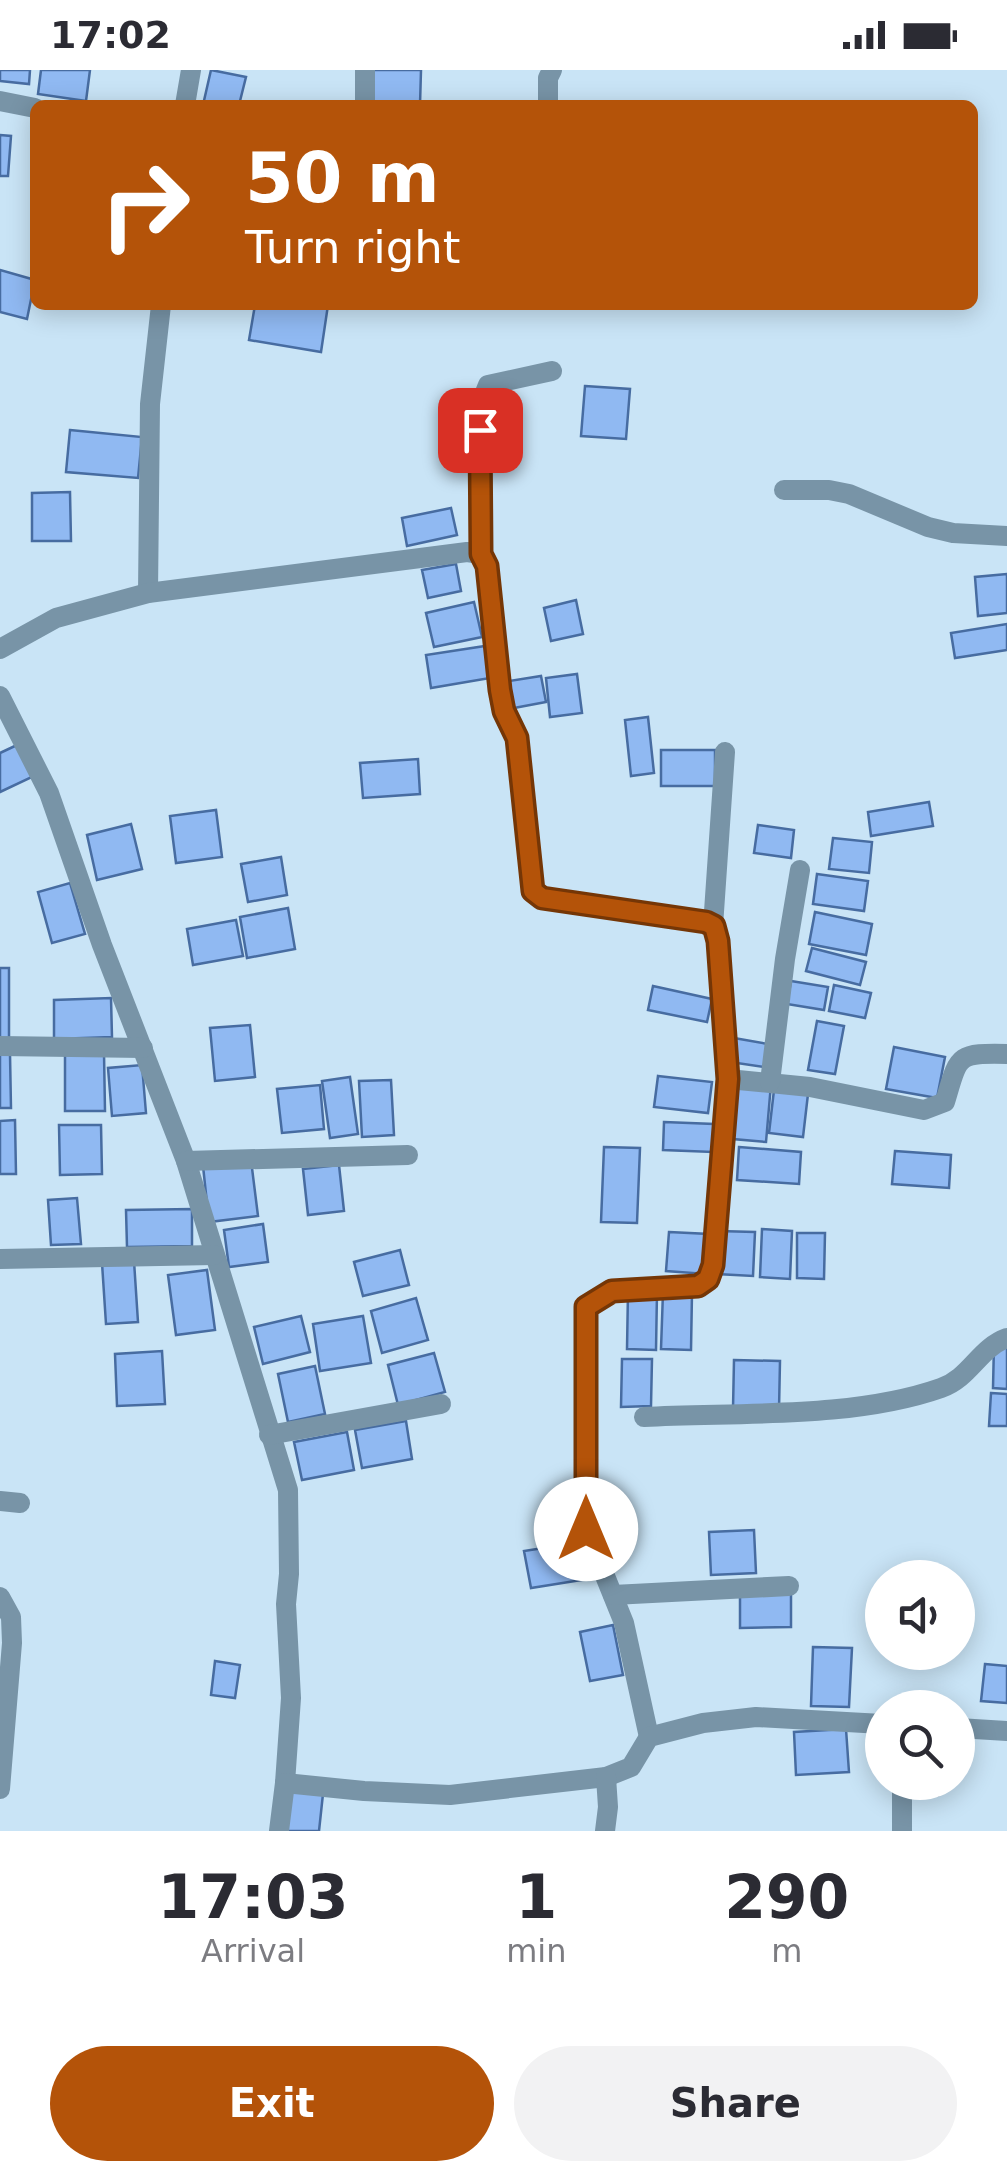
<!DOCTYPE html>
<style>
body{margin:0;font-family:"DejaVu Sans",sans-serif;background:#f2f2f3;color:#2b2b33;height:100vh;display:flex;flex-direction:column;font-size:38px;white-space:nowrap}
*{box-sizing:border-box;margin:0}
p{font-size:32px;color:#7c7c81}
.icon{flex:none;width:55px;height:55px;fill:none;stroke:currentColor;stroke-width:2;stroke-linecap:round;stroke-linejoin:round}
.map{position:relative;height:1761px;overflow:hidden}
.details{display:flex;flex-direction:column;background:#fff;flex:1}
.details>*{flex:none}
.banner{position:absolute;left:30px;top:30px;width:948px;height:210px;border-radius:15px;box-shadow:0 5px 25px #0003;background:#b45309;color:#fff;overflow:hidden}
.controls{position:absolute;left:865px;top:1490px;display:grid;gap:20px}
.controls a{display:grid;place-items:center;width:110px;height:110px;border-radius:50%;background:#fff;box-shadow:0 5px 25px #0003;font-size:50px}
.pin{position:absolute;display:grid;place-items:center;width:85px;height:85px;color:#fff;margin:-42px;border-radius:20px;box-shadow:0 5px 15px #0006}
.me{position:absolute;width:110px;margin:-55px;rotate:0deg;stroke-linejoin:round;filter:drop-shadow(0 0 8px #0008)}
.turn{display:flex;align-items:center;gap:35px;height:210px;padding:0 50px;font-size:45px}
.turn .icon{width:130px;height:130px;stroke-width:2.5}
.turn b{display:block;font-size:70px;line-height:85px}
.eta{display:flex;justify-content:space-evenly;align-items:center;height:170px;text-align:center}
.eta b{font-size:60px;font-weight:700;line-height:70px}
.primary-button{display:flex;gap:20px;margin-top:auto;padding:20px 50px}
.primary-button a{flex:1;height:115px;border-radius:60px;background:#b45309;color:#fff;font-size:40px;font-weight:700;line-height:115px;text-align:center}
.primary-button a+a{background:#f2f2f3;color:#2b2b33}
.status{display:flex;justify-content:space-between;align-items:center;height:70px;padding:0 50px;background:#fff;direction:ltr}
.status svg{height:28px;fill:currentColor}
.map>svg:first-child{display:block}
.building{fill:#90b9f2;stroke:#476ca1;stroke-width:2.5}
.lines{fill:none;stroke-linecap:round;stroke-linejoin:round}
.street{stroke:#7894a7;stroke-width:20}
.route-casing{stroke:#753606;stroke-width:25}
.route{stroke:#b45309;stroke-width:18}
</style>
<div class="status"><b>17:02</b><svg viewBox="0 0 49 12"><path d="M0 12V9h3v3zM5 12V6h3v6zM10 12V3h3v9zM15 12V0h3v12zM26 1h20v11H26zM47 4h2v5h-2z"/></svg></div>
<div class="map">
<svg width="1007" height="1761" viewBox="0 0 1007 1761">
<rect width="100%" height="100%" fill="#c9e4f6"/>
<!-- building -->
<g class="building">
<path d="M0,0H30L29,14L0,11Z"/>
<path d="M41,0H90L86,31L38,24Z"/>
<path d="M211,0L246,7L239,35H203Z"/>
<path d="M373,0H421L420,35H372Z"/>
<path d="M0,65L11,66L8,106H0Z"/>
<path d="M0,200L35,210L27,249L0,242Z"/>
<path d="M255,235H328L321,282L249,270Z"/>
<path d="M585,316L630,319L626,369L581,366Z"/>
<path d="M70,360L142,367L138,408L66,402Z"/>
<path d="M70,422L71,471H32V423Z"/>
<path d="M451,438L457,465L407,476L402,448Z"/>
<path d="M456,494L461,521L428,528L422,500Z"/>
<path d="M1007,504V543L978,546L975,507Z"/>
<path d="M576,530L583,564L551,571L544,538Z"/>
<path d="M474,532L482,567L434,577L426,543Z"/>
<path d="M1007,554V580L955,588L951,563Z"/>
<path d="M485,576L490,608L431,618L426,585Z"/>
<path d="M577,604L582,643L550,647L546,608Z"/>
<path d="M541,606L546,632L514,638L509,611Z"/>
<path d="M648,647L654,703L631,706L625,650Z"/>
<path d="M17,675L32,707L0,722V683Z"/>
<rect x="661" y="680" width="54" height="36"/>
<path d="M418,689L420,724L363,728L360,693Z"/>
<path d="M929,732L933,756L871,766L868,742Z"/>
<path d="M216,740L222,787L176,793L170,746Z"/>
<path d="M131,754L142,799L97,810L87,765Z"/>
<path d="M758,755L794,760L791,788L754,783Z"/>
<path d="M833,768L872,772L869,803L829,799Z"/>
<path d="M281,787L287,825L248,832L241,794Z"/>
<path d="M817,804L868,811L864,841L813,834Z"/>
<path d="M70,813L85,864L52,873L38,822Z"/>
<path d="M288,838L295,879L247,888L240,847Z"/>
<path d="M815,842L872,854L866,885L809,874Z"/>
<path d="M236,850L243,886L193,895L187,859Z"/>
<path d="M812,878L866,892L860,915L806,901Z"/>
<rect x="0" y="898" width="9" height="71"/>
<path d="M791,911L828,917L824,940L787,934Z"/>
<path d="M834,915L871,923L865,948L829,941Z"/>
<path d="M653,916L712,929L707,952L648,940Z"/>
<path d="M111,928L112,967L54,969V930Z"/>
<path d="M817,951L844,956L835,1004L808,1000Z"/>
<path d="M250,955L255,1007L215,1011L210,958Z"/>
<path d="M734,968L768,974L764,997L730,992Z"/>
<path d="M894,977L945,987L937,1028L886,1019Z"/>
<path d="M104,983L105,1041H65V984Z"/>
<path d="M0,984H10L11,1038H0Z"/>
<path d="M142,995L146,1043L112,1046L108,998Z"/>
<path d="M658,1006L712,1012L708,1043L654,1037Z"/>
<path d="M350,1007L358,1064L330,1068L322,1011Z"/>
<path d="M391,1010L394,1065L362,1067L359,1011Z"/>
<path d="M737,1012L771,1014L766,1072L733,1069Z"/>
<path d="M320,1015L324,1059L282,1063L277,1019Z"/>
<path d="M774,1020L808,1024L803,1067L769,1063Z"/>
<path d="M15,1050L16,1104H0V1051Z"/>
<path d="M664,1052L714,1054L713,1082L663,1080Z"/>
<path d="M59,1055H101L102,1104L60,1105Z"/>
<path d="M604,1077L640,1078L637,1153L601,1152Z"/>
<path d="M739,1077L801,1082L799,1114L737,1110Z"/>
<path d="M895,1081L951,1085L949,1118L892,1114Z"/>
<path d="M251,1090L258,1146L209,1152L203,1096Z"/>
<path d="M339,1095L344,1141L308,1145L303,1099Z"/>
<path d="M77,1128L81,1174L51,1175L48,1130Z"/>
<path d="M192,1139V1176L127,1177L126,1140Z"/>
<path d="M263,1154L268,1192L229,1197L224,1160Z"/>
<path d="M762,1159L792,1161L790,1209L760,1207Z"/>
<path d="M718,1161L755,1162L753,1206L717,1204Z"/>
<path d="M669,1162L709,1164L706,1204L666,1201Z"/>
<path d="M797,1163H825L824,1209L797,1208Z"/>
<path d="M400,1180L409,1215L363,1226L354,1192Z"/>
<path d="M134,1191L138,1252L106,1254L102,1193Z"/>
<path d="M207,1200L215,1260L176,1265L168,1205Z"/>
<path d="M628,1221L657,1222L656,1280L627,1279Z"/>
<path d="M663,1222L692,1223L691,1280L661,1279Z"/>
<path d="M416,1228L428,1270L382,1283L371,1241Z"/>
<path d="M301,1246L310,1282L263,1294L254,1257Z"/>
<path d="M363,1246L371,1293L320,1301L313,1254Z"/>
<path d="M994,1274L1007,1275V1319L993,1318Z"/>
<path d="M162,1281L165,1334L117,1336L115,1284Z"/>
<path d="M434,1283L445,1322L398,1335L388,1295Z"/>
<path d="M622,1289H652L651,1336L621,1337Z"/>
<path d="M734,1290L780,1291L779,1340L733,1339Z"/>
<path d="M315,1296L325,1344L288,1352L278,1304Z"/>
<path d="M991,1323L1007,1324V1356H989Z"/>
<path d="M406,1351L412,1389L362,1398L355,1360Z"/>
<path d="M347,1362L354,1400L302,1410L294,1372Z"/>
<path d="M754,1460L756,1503L711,1505L709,1462Z"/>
<path d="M588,1471L594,1508L531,1518L524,1481Z"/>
<path d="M740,1523H791V1557L740,1558Z"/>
<path d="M613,1555L623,1605L590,1611L580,1562Z"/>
<path d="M813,1577L852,1578L849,1637L811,1636Z"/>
<path d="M215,1591L240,1595L235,1628L211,1625Z"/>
<path d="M985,1594L1007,1596V1633L981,1631Z"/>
<path d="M846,1659L849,1702L796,1705L794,1662Z"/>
<path d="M903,1712H939L938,1725L902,1721Z"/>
<path d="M291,1721L323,1724L319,1761H287Z"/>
</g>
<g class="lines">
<!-- street -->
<g class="street">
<path d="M365,0V35"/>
<path d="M0,31L35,38"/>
<path d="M185,35L191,0"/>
<path d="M548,35V8L552,0"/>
<path d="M784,420H829L849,424L928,457L953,463L1007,466"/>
<path d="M481,484L479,408L484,325L488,315L552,301"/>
<path d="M148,523L150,334L161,235"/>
<path d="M0,579L56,548L148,523L467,482L481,484L487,495L500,620L504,641L517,668L533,821L542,828L706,852L713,856L719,871L728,1009L713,1195L708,1209L698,1216L612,1221L586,1237V1459L624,1553L649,1667"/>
<path d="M0,626L49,723L102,875L186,1091L288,1420L289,1504L286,1534L291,1628L285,1713"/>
<path d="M713,856L725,682"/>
<path d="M0,976L143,978"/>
<path d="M728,1009L810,1017L924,1040L945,1032C959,985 956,983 1007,984"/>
<path d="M770,1012L785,889L800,800"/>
<path d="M186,1091L408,1085"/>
<path d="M0,1189L214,1185"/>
<path d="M644,1347C738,1342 853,1349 941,1318C970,1308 979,1278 1007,1268"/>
<path d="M269,1365L441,1334"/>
<path d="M0,1431L20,1433"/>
<path d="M613,1525L789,1516"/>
<path d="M0,1527L11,1547L12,1573L0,1719"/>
<path d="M958,1658L1007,1661"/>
<path d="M902,1712V1761"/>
<path d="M279,1761L285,1713L364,1721L450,1725L606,1707L631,1697L649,1667L703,1653L756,1647L882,1654"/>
<path d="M605,1761L608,1737L606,1707"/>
</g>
</g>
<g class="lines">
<defs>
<path id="route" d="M480,360L481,484L487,496L500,620L504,641L517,668L533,821L542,828L706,852L714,856L718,871L728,1009L713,1195L708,1209L698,1216L612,1221L586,1237V1459"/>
</defs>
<!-- route casing -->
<use href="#route" class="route-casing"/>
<!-- route -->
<use href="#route" class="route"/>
</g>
</svg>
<div class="controls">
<a><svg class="icon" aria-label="sound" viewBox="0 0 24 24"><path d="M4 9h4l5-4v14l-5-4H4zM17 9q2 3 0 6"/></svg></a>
<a><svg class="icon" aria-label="search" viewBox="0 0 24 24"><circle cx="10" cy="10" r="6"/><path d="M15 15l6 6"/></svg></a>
</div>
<div class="pin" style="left:480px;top:360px;background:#d93025"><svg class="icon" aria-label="arrive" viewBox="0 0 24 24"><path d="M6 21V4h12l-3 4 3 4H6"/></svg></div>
<svg class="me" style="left:586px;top:1459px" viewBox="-20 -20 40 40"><circle r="19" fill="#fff"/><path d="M0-13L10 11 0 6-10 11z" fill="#b45309"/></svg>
<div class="banner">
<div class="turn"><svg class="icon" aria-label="right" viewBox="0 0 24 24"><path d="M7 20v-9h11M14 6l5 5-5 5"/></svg><div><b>50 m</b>Turn right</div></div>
</div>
</div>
<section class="details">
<div class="eta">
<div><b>17:03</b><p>Arrival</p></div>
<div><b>1</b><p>min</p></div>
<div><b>290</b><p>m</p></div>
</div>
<div class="primary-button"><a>Exit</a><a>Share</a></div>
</section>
